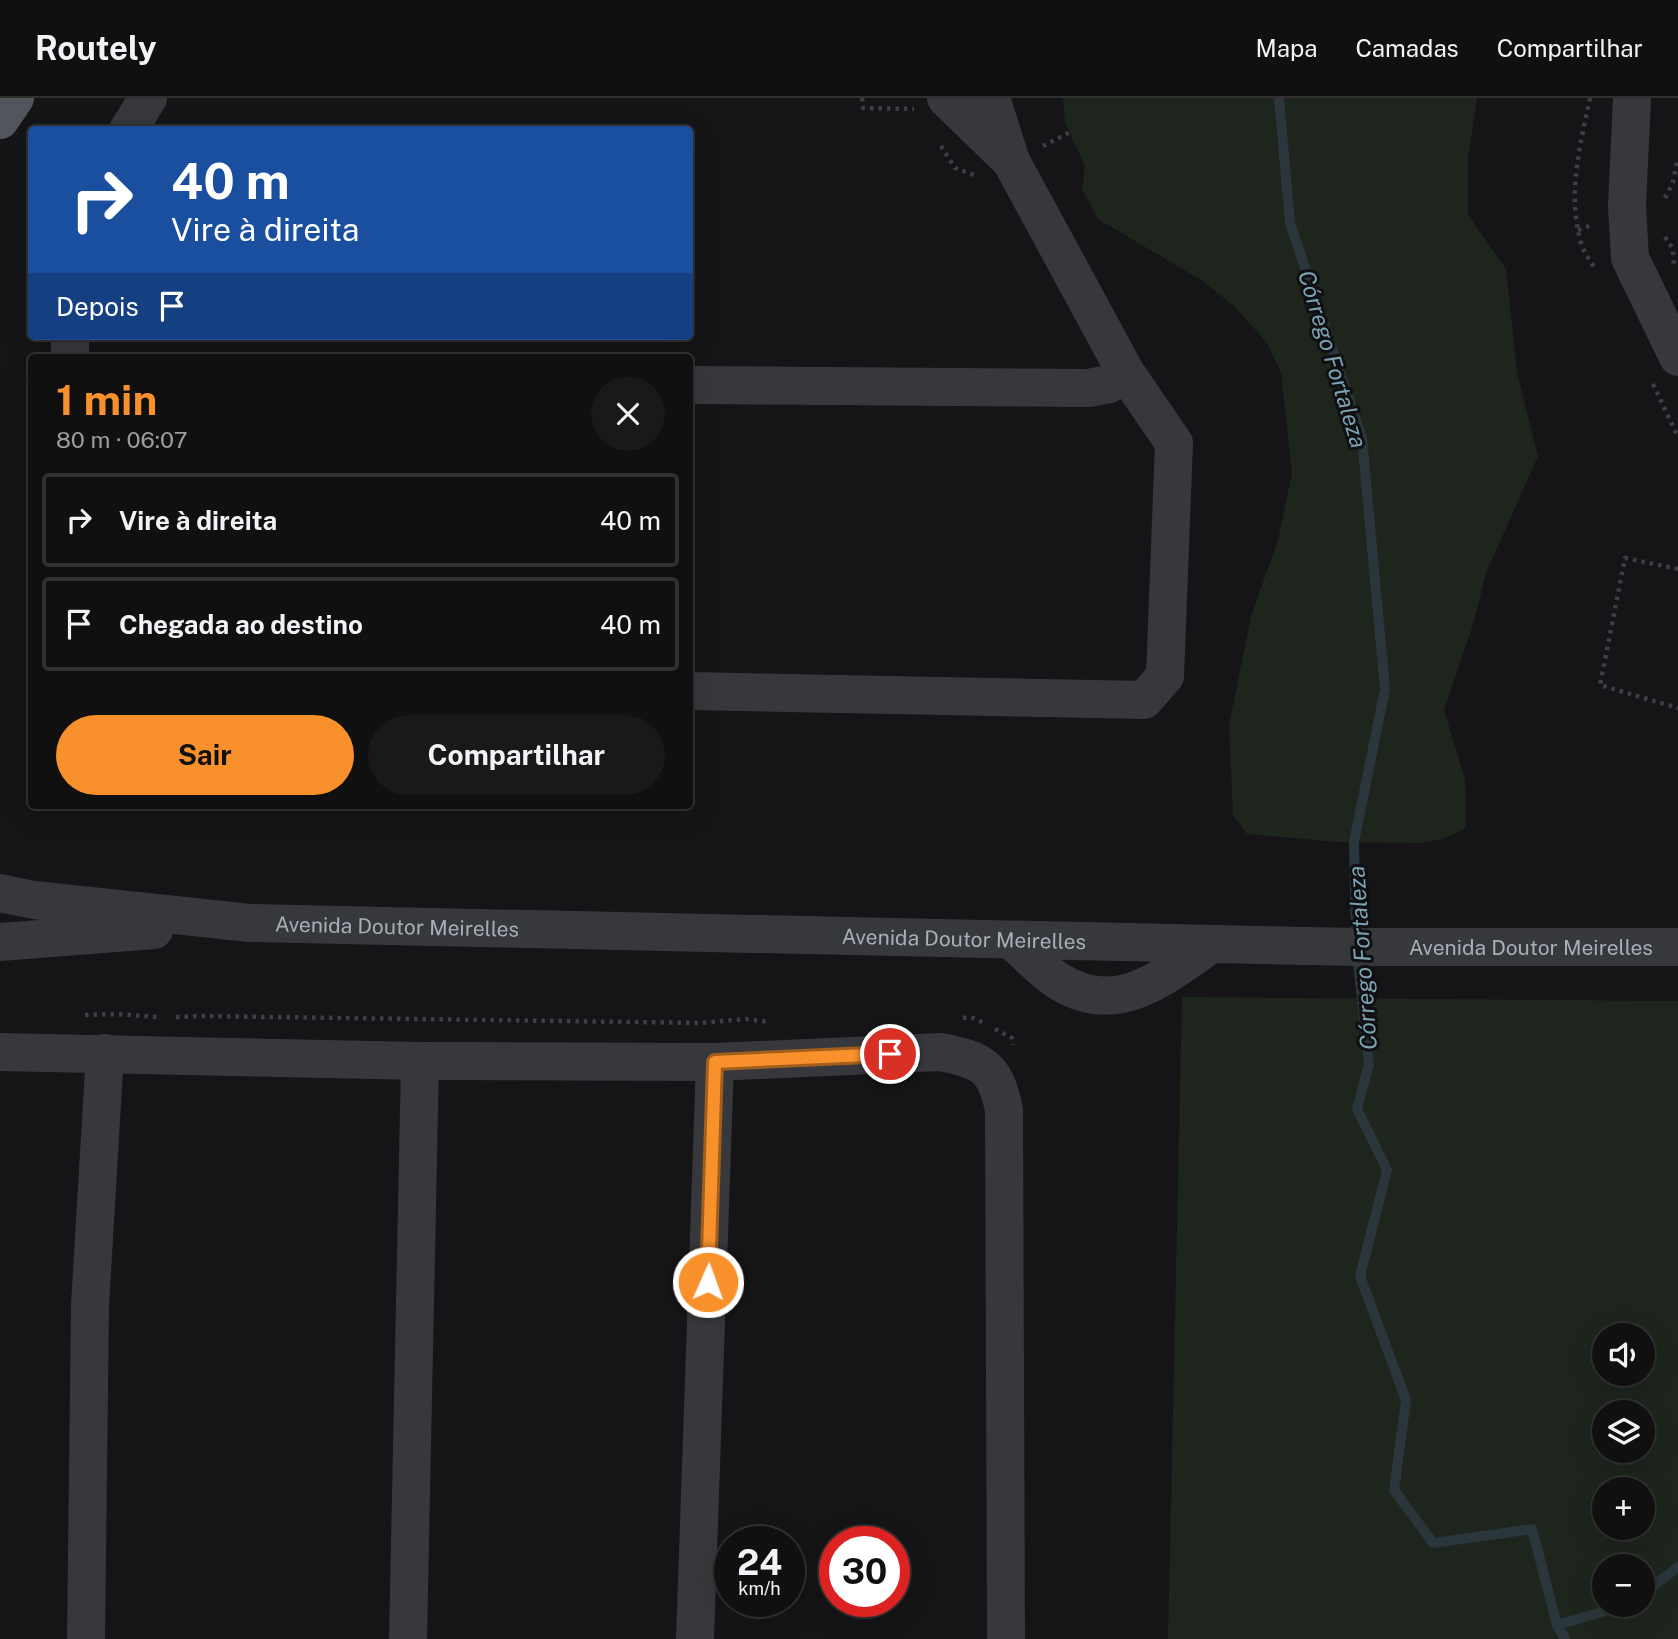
<!DOCTYPE html>
<html lang="pt">
<meta charset="utf-8">
<style>
body{margin:0;font-family:"Public Sans",sans-serif;background:#19191a;color:#f1f3f6;height:100vh;display:flex;flex-direction:column;font-size:26px;white-space:nowrap}
*{box-sizing:border-box;margin:0}
p{font-size:23px;color:#9c9d9f}
.icon{flex:none;width:38px;height:38px;fill:none;stroke:currentColor;stroke-width:2;stroke-linecap:round;stroke-linejoin:round}
.map{position:relative;flex:1;overflow:hidden}
.sheet{position:absolute;left:28px;top:256px;width:665px;height:455px;display:flex;flex-direction:column;background:#101011;border-radius:7px;box-shadow:0 7px 28px #0002,0 0 0 2px #303031}
.sheet>*{flex:none}
.guide{position:absolute;left:28px;top:28px;width:665px;height:214px;border-radius:7px;box-shadow:0 7px 28px #0002,0 0 0 2px #303031;background:#1a4fa0;color:#fff;overflow:hidden}
.controls{position:absolute;left:1592px;top:1225px;display:grid;gap:14px}
.controls a{display:grid;place-items:center;width:63px;height:63px;border-radius:50%;background:#101011;box-shadow:0 7px 28px #0002,0 0 0 2px #303031;font-size:35px}
.speed{position:absolute;left:714px;top:1428px;display:flex;gap:14px;font-size:35px;font-weight:700;text-align:center}
.speed>*{display:grid;place-content:center;width:91px;height:91px;border-radius:50%;background:#101011;box-shadow:0 7px 28px #0002,0 0 0 2px #303031;line-height:1}
.speed small{font-size:18px;font-weight:400}
.speed .limit{border:10px solid #d22;background:#fff;color:#111}
.pin{position:absolute;display:grid;place-items:center;width:60px;height:60px;color:#fff;margin:-30px;border:4px solid #fff;border-radius:50%;box-shadow:0 2px 7px #0007}
.me{position:absolute;width:77px;margin:-38px;rotate:2deg;stroke-linejoin:round;filter:drop-shadow(0 0 5px #0008)}
.turn{display:flex;align-items:center;gap:24px;height:147px;padding:0 28px;font-size:32px}
.turn .icon{width:91px;height:91px;stroke-width:2.5}
.turn b{display:block;font-size:49px;line-height:60px}
.then{display:flex;align-items:center;height:66px;padding:0 28px;background:#0003;gap:14px;font-size:26px}
.round{display:grid;place-items:center;flex:none;width:74px;height:74px;border-radius:37px;background:#19191a}
.headline{display:flex;align-items:center;justify-content:space-between;height:119px;padding:0 28px}
h1{font-size:42px;font-weight:700;line-height:52px;color:#f8912c}
.button{display:flex;gap:14px;margin-top:auto;padding:14px 28px}
.button a{flex:1;height:80px;border-radius:42px;background:#f8912c;color:#111;font-size:28px;font-weight:700;line-height:80px;text-align:center}
.button a+a{background:#19191a;color:#f1f3f6}
ul{padding:0;list-style:none}
li{display:flex;align-items:center;gap:21px;height:94px;margin:0 14px 10px;padding:0 14px;border:4px solid #303031;border-radius:7px}
li div{flex:1}
li b{display:block;font-size:26px}
li em{font-style:normal}
header{display:flex;align-items:center;gap:42px;box-sizing:border-box;height:98px;padding:0 35px;background:#101011;border-bottom:2px solid #303031}
header strong{font-size:33px}
nav{display:flex;gap:38px;margin-inline-start:auto;font-size:24px}
.map>svg:first-child{display:block}
.green{fill:#1d251d;fill-rule:evenodd}
.lines{fill:none;stroke-linecap:round;stroke-linejoin:round}
.stream{stroke:#2a363b;stroke-width:10}
.path{stroke:#3c3f43;stroke-width:4.5;stroke-dasharray:3.5 5;stroke-linecap:butt}
.minor{stroke:#36383c;stroke-width:38}
.major{stroke:#52555b;stroke-width:38}
.route-casing{stroke:#a15e1d;stroke-width:18}
.route{stroke:#f8912c;stroke-width:12}
.labels{text-anchor:middle;dominant-baseline:central;stroke-width:6;stroke-linejoin:round;paint-order:stroke}
.street-label{font-size:21px;fill:#a6aeb7;stroke:#101012}
.water-label{font-size:23px;font-style:italic;fill:#7ca3b4;stroke:#101012}
</style>
<header>
<strong>Routely</strong>
<nav><a>Mapa</a><a>Camadas</a><a>Compartilhar</a></nav>
</header>
<div class="map">
<svg width="1678" height="1541" viewBox="0 0 1678 1541">
<rect width="100%" height="100%" fill="#151517"/>
<!-- green -->
<g class="green">
<path d="M1063,0H1477L1468,60V117L1506,171L1517,274L1538,358L1486,475L1473,527L1444,612L1465,681L1466,730L1443,741L1421,745L1337,744L1247,736L1233,717L1229,627L1251,518L1278,442L1292,375L1281,275L1267,245L1235,209L1201,182L1098,121L1082,91L1085,68L1065,25Z"/>
<path d="M1182,899L1678,903V1541H1168ZM1605,1237H1643V1276H1605ZM1605,1314H1643V1353H1605ZM1605,1391H1643V1430H1605ZM1605,1468H1643V1507H1605Z"/>
</g>
<g class="lines">
<!-- stream -->
<g class="stream">
<path d="M1279,0L1290,125L1362,340L1385,591L1354,744L1356,841"/>
<path d="M1357,856L1369,966L1357,1011L1387,1072L1360,1178L1406,1302L1394,1392L1433,1445L1532,1431L1557,1527L1565,1541"/>
<path d="M1643,1496L1678,1469"/>
<path d="M1557,1527L1626,1507"/>
</g>
<!-- path -->
<g class="path">
<path d="M862,0L863,10L914,11"/>
<path d="M1590,0C1580,47 1567,97 1581,145C1583,153 1589,161 1594,169"/>
<path d="M941,48L955,70L974,77"/>
<path d="M1043,48L1070,34"/>
<path d="M1665,100L1673,84L1678,60"/>
<path d="M1578,132L1594,126"/>
<path d="M1665,139L1673,151L1674,170"/>
<path d="M1653,286L1678,339"/>
<path d="M1678,471L1625,460L1600,587L1678,610"/>
<path d="M85,917L117,916L157,919"/>
<path d="M176,919L202,918L701,925L746,921L769,924"/>
<path d="M963,920L971,919L984,925"/>
<path d="M995,931L1012,940L1013,947"/>
</g>
<!-- minor -->
<g class="minor">
<path d="M946,0L1011,63L991,0"/>
<path d="M1632,0L1627,108L1630,160L1678,259"/>
<path d="M128,32L148,0"/>
<path d="M70,259V238"/>
<path d="M690,287L1089,290L1109,286L1126,275"/>
<path d="M690,593L1144,602L1165,578L1174,345L1126,275L1011,63"/>
<path id="s1" d="M0,795L34,802L250,825L1356,849H1678"/>
<path d="M1011,842C1027,855 1043,874 1060,884C1119,920 1165,877 1212,846"/>
<path d="M0,844L154,832"/>
<path d="M0,954L420,963L715,964L940,954C981,961 996,969 1004,1012L1006,1541"/>
<path d="M86,1541L90,1207L105,955"/>
<path d="M408,1541L420,963"/>
<path d="M695,1541L715,964"/>
</g>
<!-- major -->
<path class="major" d="M0,22L15,0"/>
</g>
<g class="lines">
<defs>
<path id="route" d="M708,1184L715,964L890,956"/>
</defs>
<!-- route casing -->
<use href="#route" class="route-casing"/>
<!-- route -->
<use href="#route" class="route"/>
</g>
<g class="labels">
<!-- street labels -->
<g class="street-label">
<text stroke="none"><textPath href="#s1" startOffset="399">Avenida Doutor Meirelles</textPath></text>
<text stroke="none"><textPath href="#s1" startOffset="966">Avenida Doutor Meirelles</textPath></text>
<text stroke="none"><textPath href="#s1" startOffset="1533">Avenida Doutor Meirelles</textPath></text>
</g>
<!-- water labels -->
<g class="water-label">
<text transform="translate(1333 261) rotate(73)">Córrego Fortaleza</text>
<text transform="translate(1362 860) rotate(-94)">Córrego Fortaleza</text>
</g>
</g>
</svg>
<div class="controls">
<a><svg class="icon" aria-label="sound" viewBox="0 0 24 24"><path d="M4 9h4l5-4v14l-5-4H4zM17 9q2 3 0 6"/></svg></a>
<a><svg class="icon" aria-label="layers" viewBox="0 0 24 24"><path d="M12 4l9 5-9 5-9-5zM3 14l9 5 9-5"/></svg></a>
<a>+</a>
<a>−</a>
</div>
<div class="speed"><div>24<small>km/h</small></div><div class="limit">30</div></div>
<div class="pin" style="left:890px;top:956px;background:#d93025"><svg class="icon" aria-label="arrive" viewBox="0 0 24 24"><path d="M6 21V4h12l-3 4 3 4H6"/></svg></div>
<svg class="me" style="left:708px;top:1184px" viewBox="-20 -20 40 40"><circle r="17" fill="#f8912c" stroke="#fff" stroke-width="3"/><path d="M0-11L8 9 0 5-8 9z" fill="#fff"/></svg>
<div class="guide">
<div class="turn"><svg class="icon" aria-label="right" viewBox="0 0 24 24"><path d="M7 20v-9h11M14 6l5 5-5 5"/></svg><div><b>40 m</b>Vire à direita</div></div>
<div class="then">Depois<svg class="icon" aria-label="arrive" viewBox="0 0 24 24"><path d="M6 21V4h12l-3 4 3 4H6"/></svg></div>
</div>
<section class="sheet">
<div class="headline"><div><h1>1 min</h1><p>80 m · 06:07</p></div><a class="round"><svg class="icon" aria-label="close" viewBox="0 0 24 24"><path d="M6 6l12 12M18 6L6 18"/></svg></a></div>
<ul>
<li><svg class="icon" aria-label="right" viewBox="0 0 24 24"><path d="M7 20v-9h11M14 6l5 5-5 5"/></svg><div><b>Vire à direita</b></div><em>40 m</em></li>
<li><svg class="icon" aria-label="arrive" viewBox="0 0 24 24"><path d="M6 21V4h12l-3 4 3 4H6"/></svg><div><b>Chegada ao destino</b></div><em>40 m</em></li>
</ul>
<div class="button"><a>Sair</a><a>Compartilhar</a></div>
</section>
</div>
